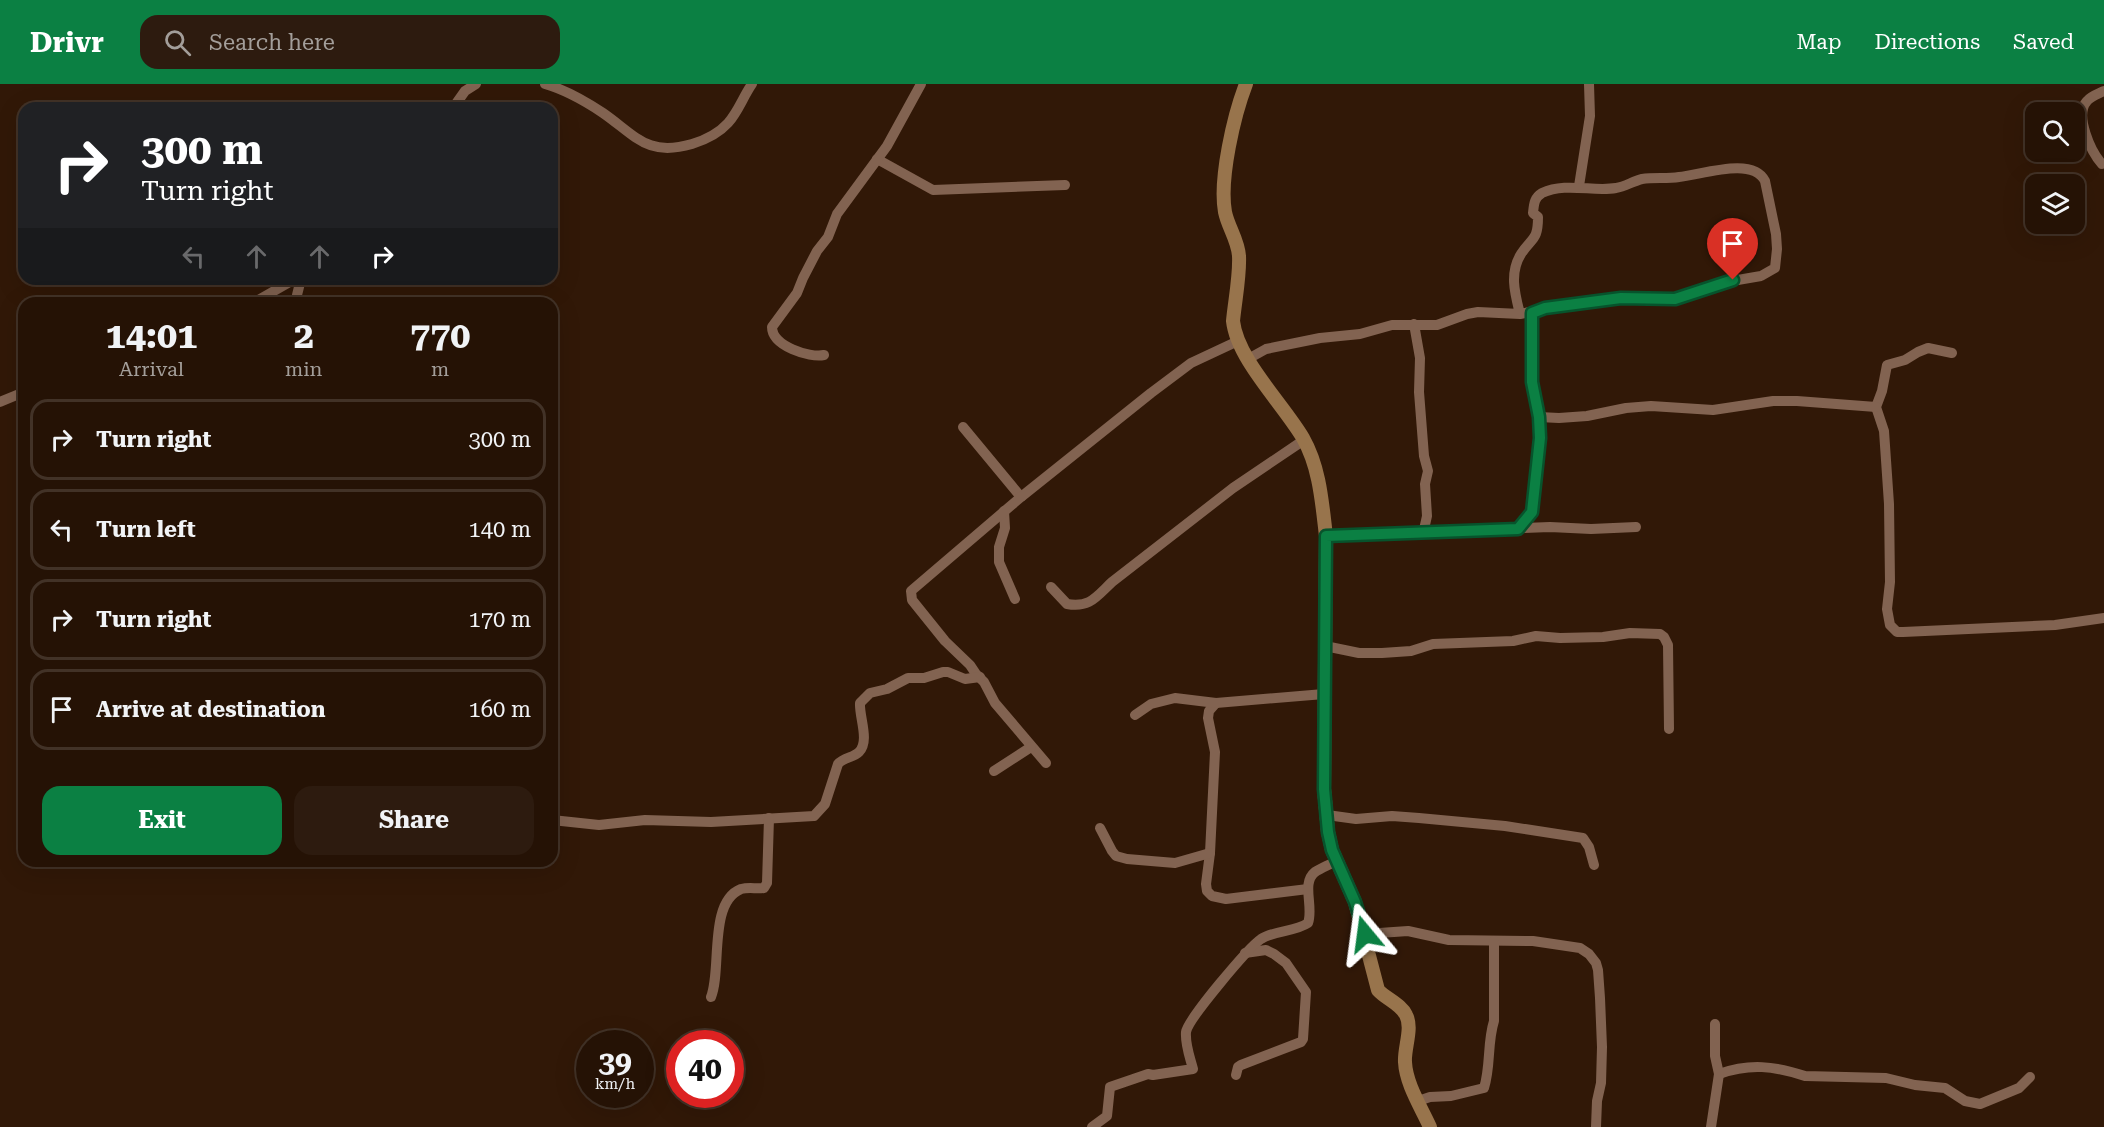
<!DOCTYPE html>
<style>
body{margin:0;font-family:"Roboto Serif",serif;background:#2d1b0f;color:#f1f3f6;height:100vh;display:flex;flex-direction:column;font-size:22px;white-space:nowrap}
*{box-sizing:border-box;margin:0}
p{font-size:20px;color:#a39e9a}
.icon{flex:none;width:33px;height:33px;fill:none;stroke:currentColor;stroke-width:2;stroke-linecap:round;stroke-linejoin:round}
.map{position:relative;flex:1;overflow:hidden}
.details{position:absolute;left:18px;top:213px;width:540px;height:570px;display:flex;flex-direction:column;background:#251205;border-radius:18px;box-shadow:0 6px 24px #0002,0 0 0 2px #423227}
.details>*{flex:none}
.banner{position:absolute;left:18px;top:18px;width:540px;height:183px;border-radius:18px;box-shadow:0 6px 24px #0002,0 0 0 2px #423227;background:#202124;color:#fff;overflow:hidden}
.controls{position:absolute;left:2025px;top:18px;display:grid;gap:12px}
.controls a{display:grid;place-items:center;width:60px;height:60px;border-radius:12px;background:#251205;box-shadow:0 6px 24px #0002,0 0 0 2px #423227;font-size:30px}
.speed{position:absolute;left:576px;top:946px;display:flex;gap:12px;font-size:30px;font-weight:700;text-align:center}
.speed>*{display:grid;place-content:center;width:78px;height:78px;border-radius:50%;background:#251205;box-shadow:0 6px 24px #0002,0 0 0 2px #423227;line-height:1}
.speed small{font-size:15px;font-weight:400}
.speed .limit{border:9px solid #d22;background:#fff;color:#111}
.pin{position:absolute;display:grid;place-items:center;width:51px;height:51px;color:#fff;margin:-62px -26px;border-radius:50% 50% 50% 0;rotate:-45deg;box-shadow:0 0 6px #0007}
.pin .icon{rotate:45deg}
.me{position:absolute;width:66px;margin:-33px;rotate:344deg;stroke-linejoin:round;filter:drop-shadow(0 0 4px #0008)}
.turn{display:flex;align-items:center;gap:21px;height:126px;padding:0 24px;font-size:27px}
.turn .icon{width:78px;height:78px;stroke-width:2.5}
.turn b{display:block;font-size:42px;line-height:51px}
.lanes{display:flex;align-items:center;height:57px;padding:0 24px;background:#0003;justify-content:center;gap:30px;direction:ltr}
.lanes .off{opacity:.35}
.eta{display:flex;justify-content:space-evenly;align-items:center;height:102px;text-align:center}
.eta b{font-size:36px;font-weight:700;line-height:42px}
.cta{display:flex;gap:12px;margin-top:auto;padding:12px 24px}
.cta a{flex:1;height:69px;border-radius:18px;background:#0b8043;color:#fff;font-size:24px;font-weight:700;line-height:69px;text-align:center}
.cta a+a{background:#2d1b0f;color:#f1f3f6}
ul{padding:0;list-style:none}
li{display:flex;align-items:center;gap:18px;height:81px;margin:0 12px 9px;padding:0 12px;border:3px solid #423227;border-radius:18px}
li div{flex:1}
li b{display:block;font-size:22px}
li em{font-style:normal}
header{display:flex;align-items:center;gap:36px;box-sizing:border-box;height:84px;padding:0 30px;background:#0b8043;color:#fff}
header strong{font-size:28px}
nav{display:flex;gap:33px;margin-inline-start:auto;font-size:21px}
.search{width:420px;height:54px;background:#2d1b0f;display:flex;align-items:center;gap:15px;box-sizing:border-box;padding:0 21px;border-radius:18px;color:#a39e9a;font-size:22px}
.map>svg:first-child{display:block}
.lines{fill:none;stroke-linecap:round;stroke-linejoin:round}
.street{stroke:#826351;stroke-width:10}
.secondary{stroke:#98744c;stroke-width:14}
.route-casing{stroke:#07532c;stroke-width:15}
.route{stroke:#0b8043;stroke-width:10}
</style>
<header>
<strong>Drivr</strong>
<div class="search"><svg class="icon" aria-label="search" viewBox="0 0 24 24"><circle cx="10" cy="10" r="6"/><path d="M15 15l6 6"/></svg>Search here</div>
<nav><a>Map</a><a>Directions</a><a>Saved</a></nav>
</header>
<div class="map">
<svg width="2104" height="1043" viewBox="0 0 2104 1043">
<rect width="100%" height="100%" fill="#311807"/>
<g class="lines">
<!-- street -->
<g class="street">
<path d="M545,0C566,6 585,17 603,29C636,52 647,73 692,60C705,56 719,49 728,39C738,28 743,13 752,0"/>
<path d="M453,24L465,7L476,0"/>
<path d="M877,75L933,106L1065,101"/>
<path d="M2102,80C2091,68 2074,31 2087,17C2091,12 2098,10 2104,7"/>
<path d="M1579,102L1590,32L1589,0"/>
<path d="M253,219L295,195"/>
<path d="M298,219L297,211L301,195"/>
<path d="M1414,240L1420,274L1419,308L1424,372L1428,387L1425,400L1427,432L1423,450"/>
<path d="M1952,269L1928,264L1918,268L1905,276L1887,281L1882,307L1876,323L1884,347L1889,420L1890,498L1887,525L1890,541L1897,548H1903L2055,541L2104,534"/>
<path d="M824,271C809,274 772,262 772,243L797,209L803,194L817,167L828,153L837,130L887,62L921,0"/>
<path d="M1248,275L1266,265L1320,254L1360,250L1392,241H1437L1467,230L1478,228L1520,230L1565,221L1621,214H1681L1726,198L1761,192L1775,184L1777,165L1776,150L1765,97C1753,72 1701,91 1679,93C1667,95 1654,93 1642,95C1633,97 1625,103 1616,104C1593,108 1566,98 1542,109C1534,114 1534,120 1533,129L1538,133C1538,157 1532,153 1521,170C1509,189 1515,210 1520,230"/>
<path d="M0,318L24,308"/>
<path d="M1539,333L1559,334L1587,332L1626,324L1651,322L1713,326L1773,317H1797L1876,323"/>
<path d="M963,343L1021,413"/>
<path d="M1004,427L1005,444L999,463V478L1015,515"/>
<path d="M1518,445L1532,428L1540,354L1539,333L1532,298V229"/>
<path d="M1326,452L1550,443L1591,445L1636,443"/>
<path d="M1051,503L1067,520C1090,524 1096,513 1112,498L1233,404L1304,356"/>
<path d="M1325,562L1359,569H1382L1411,567L1433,560L1513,557L1536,552L1560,554L1603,553L1630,549L1660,550L1664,553L1668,561L1669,645"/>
<path d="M1216,619L1209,627L1208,634L1215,668L1210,769L1206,800L1207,807L1212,812L1226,815L1308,805"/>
<path d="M1135,631L1151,620L1175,614L1216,619L1324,610"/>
<path d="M1046,679L995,619L984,598L976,590L970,581L945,557L912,516L911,507L1021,413L1151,309L1191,279L1238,257"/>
<path d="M994,687L1031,663"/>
<path d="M1327,731L1356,735L1392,732L1419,734L1505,742L1583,754L1589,763L1594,781"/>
<path d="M552,736L599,741L645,736L711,738L814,732L825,720L838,680C844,673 853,674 859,668C870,657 859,633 860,619L870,609L887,605L908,594H924L943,588H948L965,595L980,593"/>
<path d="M1100,744L1112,767L1116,772L1127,775L1175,779L1210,769"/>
<path d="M1365,850L1408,847L1449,856L1533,857L1580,864L1589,870L1596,879L1598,886L1600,914L1602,963L1601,999L1597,1017L1596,1043"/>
<path d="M711,913C722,886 708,818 741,805C749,803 756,805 764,804L767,799L769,734"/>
<path d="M1719,990C1750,979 1774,982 1805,992L1886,994L1915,1001L1945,1004L1965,1017L1980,1020L2019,1004L2030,993"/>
<path d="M1236,991L1238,983L1241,981L1301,958L1303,955L1306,908L1286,879L1274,870L1266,866L1245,869"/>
<path d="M1418,1017L1430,1013L1451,1012L1484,1004C1491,982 1487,959 1494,937V857"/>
<path d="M1092,1043L1107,1032L1110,1003L1148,990L1153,991L1193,985C1190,973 1185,961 1186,948C1188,935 1248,864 1261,855C1275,846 1295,848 1308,839C1314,823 1301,799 1315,788C1321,784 1329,781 1336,777"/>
<path d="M1711,1043L1719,990L1715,972V940"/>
</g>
<!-- secondary -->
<path class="secondary" d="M1246,0C1234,31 1219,95 1225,128C1228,143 1238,156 1239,172C1240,192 1235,216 1233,237C1237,275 1283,320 1303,354C1320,384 1322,419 1326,452L1324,705L1328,748L1332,766L1355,818L1378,906C1386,915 1401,920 1406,931C1413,944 1404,964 1405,978C1406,1000 1421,1023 1430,1043"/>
</g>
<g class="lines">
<defs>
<path id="route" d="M1365,850L1355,818L1332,766L1328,748L1324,705L1326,452L1518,445L1532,428L1540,354L1539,333L1532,298V229L1545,224L1621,214L1675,215L1733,196"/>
</defs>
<!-- route casing -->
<use href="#route" class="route-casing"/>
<!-- route -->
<use href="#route" class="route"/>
</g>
</svg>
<div class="controls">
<a><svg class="icon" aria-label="search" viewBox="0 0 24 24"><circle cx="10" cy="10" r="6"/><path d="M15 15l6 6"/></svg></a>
<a><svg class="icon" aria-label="layers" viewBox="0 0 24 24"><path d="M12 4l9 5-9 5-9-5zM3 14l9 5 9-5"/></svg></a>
</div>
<div class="speed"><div>39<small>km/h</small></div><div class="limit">40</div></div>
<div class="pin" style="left:1733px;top:196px;background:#d93025"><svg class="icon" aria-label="arrive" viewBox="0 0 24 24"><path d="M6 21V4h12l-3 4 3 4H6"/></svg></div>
<svg class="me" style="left:1365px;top:850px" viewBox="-20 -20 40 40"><path d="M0-17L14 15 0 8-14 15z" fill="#0b8043" stroke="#fff" stroke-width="4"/></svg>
<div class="banner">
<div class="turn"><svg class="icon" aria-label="right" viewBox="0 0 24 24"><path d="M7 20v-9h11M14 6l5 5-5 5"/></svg><div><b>300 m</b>Turn right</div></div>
<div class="lanes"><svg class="icon off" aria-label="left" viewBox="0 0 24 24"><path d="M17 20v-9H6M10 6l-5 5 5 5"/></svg><svg class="icon off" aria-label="ahead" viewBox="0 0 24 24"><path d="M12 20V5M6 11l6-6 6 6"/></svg><svg class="icon off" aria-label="ahead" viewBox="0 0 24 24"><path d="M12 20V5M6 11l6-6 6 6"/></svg><svg class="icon" aria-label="right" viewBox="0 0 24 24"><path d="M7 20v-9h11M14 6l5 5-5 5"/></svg></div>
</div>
<section class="details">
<div class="eta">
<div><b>14:01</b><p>Arrival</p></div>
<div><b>2</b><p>min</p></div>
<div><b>770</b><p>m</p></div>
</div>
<ul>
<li><svg class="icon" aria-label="right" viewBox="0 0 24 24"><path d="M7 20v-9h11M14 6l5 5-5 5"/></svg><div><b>Turn right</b></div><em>300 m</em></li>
<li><svg class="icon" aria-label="left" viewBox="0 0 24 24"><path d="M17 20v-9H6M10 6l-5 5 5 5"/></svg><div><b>Turn left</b></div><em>140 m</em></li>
<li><svg class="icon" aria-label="right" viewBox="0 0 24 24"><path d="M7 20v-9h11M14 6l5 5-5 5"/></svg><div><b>Turn right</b></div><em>170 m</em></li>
<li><svg class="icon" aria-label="arrive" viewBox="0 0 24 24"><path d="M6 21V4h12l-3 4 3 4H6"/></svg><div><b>Arrive at destination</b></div><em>160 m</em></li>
</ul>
<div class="cta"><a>Exit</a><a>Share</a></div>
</section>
</div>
